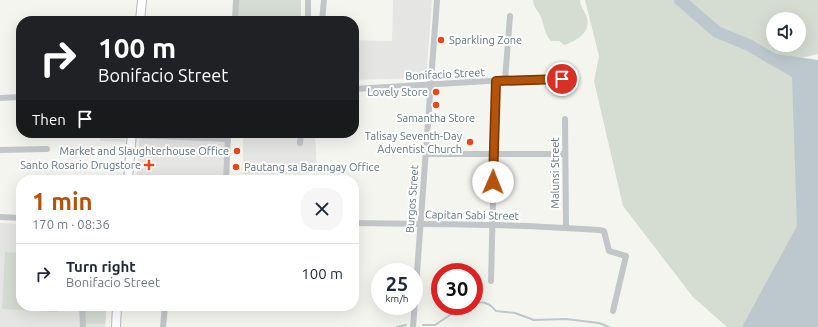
<!DOCTYPE html>
<meta charset="utf-8">
<style>
body{margin:0;font-family:Ubuntu,sans-serif;background:#f6f6f7;color:#1f2937;height:100vh;display:flex;flex-direction:column;font-size:15px;white-space:nowrap}
*{box-sizing:border-box;margin:0}
p{font-size:13px;color:#747a83}
.icon{flex:none;width:22px;height:22px;fill:none;stroke:currentColor;stroke-width:2;stroke-linecap:round;stroke-linejoin:round}
.map{position:relative;flex:1;overflow:hidden}
.details{position:absolute;left:16px;top:175px;width:343px;height:136px;display:flex;flex-direction:column;background:#fff;border-radius:16px;box-shadow:0 4px 16px #0002}
.details>*{flex:none}
.guide{position:absolute;left:16px;top:16px;width:343px;height:122px;border-radius:16px;box-shadow:0 4px 16px #0002;background:#202124;color:#fff;overflow:hidden}
.fabs{position:absolute;left:766px;top:12px;display:grid;gap:8px}
.fabs a{display:grid;place-items:center;width:40px;height:40px;border-radius:50%;background:#fff;box-shadow:0 4px 16px #0002;font-size:20px}
.speed{position:absolute;left:371px;top:263px;display:flex;gap:8px;font-size:20px;font-weight:700;text-align:center}
.speed>*{display:grid;place-content:center;width:52px;height:52px;border-radius:50%;background:#fff;box-shadow:0 4px 16px #0002;line-height:1}
.speed small{font-size:10px;font-weight:400}
.speed .limit{border:6px solid #d22;background:#fff;color:#111}
.pin{position:absolute;display:grid;place-items:center;width:34px;height:34px;color:#fff;margin:-17px;border:2px solid #fff;border-radius:50%;box-shadow:0 1px 4px #0007}
.me{position:absolute;width:44px;margin:-22px;rotate:1deg;stroke-linejoin:round;filter:drop-shadow(0 0 3px #0008)}
.turn{display:flex;align-items:center;gap:14px;height:84px;padding:0 16px;font-size:18px}
.turn .icon{width:52px;height:52px;stroke-width:2.5}
.turn b{display:block;font-size:28px;line-height:34px}
.then{display:flex;align-items:center;height:38px;padding:0 16px;background:#0003;gap:8px;font-size:15px}
.round{display:grid;place-items:center;flex:none;width:42px;height:42px;border-radius:16px;background:#f6f6f7}
.headline{display:flex;align-items:center;justify-content:space-between;height:68px;padding:0 16px}
h1{font-size:24px;font-weight:700;line-height:30px;color:#b45309}
ul{padding:0;list-style:none}
li{display:flex;align-items:center;gap:12px;height:60px;padding:0 16px;border-top:1px solid #e0e1e3}
li div{flex:1}
li b{display:block;font-size:15px}
li em{font-style:normal}
.map>svg:first-child{display:block}
.built{fill:#e5e6e4}
.green{fill:#d5dcd1;fill-rule:evenodd}
.water{fill:#bcc8cd}
.lines{fill:none;stroke-linecap:round;stroke-linejoin:round}
.stream{stroke:#bcc8cd;stroke-width:2}
.river{stroke:#bcc8cd;stroke-width:12}
.major-casing{stroke:#b5b9bd;stroke-width:10}
.minor{stroke:#c2c6c9;stroke-width:6}
.major{stroke:#fff;stroke-width:8}
.route-casing{stroke:#753606;stroke-width:10}
.route{stroke:#b45309;stroke-width:7}
.poi-dot{fill:#ef4617;stroke:#fff;stroke-width:1.5}
.labels{text-anchor:middle;dominant-baseline:central;stroke-width:4;stroke-linejoin:round;paint-order:stroke}
.poi-label{font-size:11px;fill:#627584;stroke:#fff;text-anchor:end}
.street-label{font-size:11px;fill:#627584;stroke:#fff}
</style>
<div class="map">
<svg width="818" height="327" viewBox="0 0 818 327">
<rect width="100%" height="100%" fill="#f5f5f0"/>
<!-- built -->
<g class="built">
<path d="M393,0H432L426,78L354,80V40L392,41Z"/>
<path d="M101,133H126L125,142L100,141Z"/>
<path d="M140,133H225L223,180H136Z"/>
<path d="M243,133H315L317,173L243,174Z"/>
<path d="M0,223L21,224V306H107L105,327H0Z"/>
</g>
<!-- green -->
<g class="green">
<path d="M237,0H301V21H236Z"/>
<path d="M533,0H580C580,6 584,10 586,15C593,31 577,41 564,45L559,41H551C545,35 544,25 541,17C538,10 534,9 533,0Z"/>
<path d="M585,0H818V54L801,58L818,327H727L693,297L623,206L594,81L599,56ZM773,19H799V45H773Z"/>
<path d="M5,252L21,253V306H58V312L2,309Z"/>
<path d="M82,306H106L105,324H82Z"/>
</g>
<!-- water -->
<path class="water" d="M752,40L776,54L818,60V327H742L797,226L792,77L747,51Z"/>
<g class="lines">
<!-- stream -->
<g class="stream">
<path d="M474,303C483,301 490,303 496,311L515,313L534,320L566,319L599,323L609,327"/>
<path d="M423,325H435L456,311L468,306"/>
<path d="M397,327L406,325"/>
</g>
<!-- river -->
<path class="river" d="M680,0L717,32L749,45"/>
<defs>
<g id="major">
<path d="M140,21L142,0"/>
<path d="M128,180L132,133"/>
<path d="M116,327L117,306"/>
</g>
</defs>
<!-- major casing -->
<use href="#major" class="major-casing"/>
<!-- minor -->
<g class="minor">
<path d="M235,21L236,0"/>
<path d="M308,21V0"/>
<path d="M322,21L324,0"/>
<path d="M505,80L510,16"/>
<path d="M354,89L505,80L562,79"/>
<path d="M0,98L21,97"/>
<path d="M354,98H356V108L354,110"/>
<path d="M565,119L566,227"/>
<path d="M132,135L228,139"/>
<path d="M300,143L301,133"/>
<path d="M0,150L47,149"/>
<path d="M426,154H565"/>
<path d="M226,180L228,133"/>
<path d="M0,217L21,218"/>
<path d="M354,223C436,224 517,224 599,230L604,231L609,251L626,256L613,311"/>
<path d="M491,281L496,81"/>
<path d="M82,306L83,327"/>
<path d="M163,327L165,306"/>
<path d="M413,327L437,0"/>
</g>
<!-- major -->
<use href="#major" class="major"/>
</g>
<g class="lines">
<defs>
<path id="route" d="M493,182L496,81L562,79"/>
</defs>
<!-- route casing -->
<use href="#route" class="route-casing"/>
<!-- route -->
<use href="#route" class="route"/>
</g>
<!-- markers -->
<g class="poi-dot">
<circle cx="441" cy="40" r="4"/>
<circle cx="436" cy="92" r="4"/>
<circle cx="436" cy="105" r="4"/>
<circle cx="470" cy="142" r="4"/>
<circle cx="237" cy="151" r="4"/>
<path d="M147 159h4v4h4v4h-4v4h-4v-4h-4v-4h4z"/>
<circle cx="236" cy="167" r="4"/>
</g>
<g class="labels">
<!-- poi labels -->
<g class="poi-label">
<text x="449" y="40" text-anchor="start">Sparkling Zone</text>
<text x="428" y="92">Lovely Store</text>
<text x="436" y="118" text-anchor="middle">Samantha Store</text>
<text x="462" y="136">Talisay Seventh-Day<tspan x="462" dy="13">Adventist Church</tspan></text>
<text x="229" y="151">Market and Slaughterhouse Office</text>
<text x="141" y="165">Santo Rosario Drugstore</text>
<text x="244" y="167" text-anchor="start">Pautang sa Barangay Office</text>
</g>
<!-- street labels -->
<g class="street-label">
<text transform="translate(445 74) rotate(-3)">Bonifacio Street</text>
<text transform="translate(555 173) rotate(-90)">Malunsi Street</text>
<text transform="translate(412 199) rotate(-86)">Burgos Street</text>
<text transform="translate(472 215) rotate(1)">Capitan Sabi Street</text>
</g>
</g>
</svg>
<div class="fabs">
<a><svg class="icon" aria-label="sound" viewBox="0 0 24 24"><path d="M4 9h4l5-4v14l-5-4H4zM17 9q2 3 0 6"/></svg></a>
</div>
<div class="speed"><div>25<small>km/h</small></div><div class="limit">30</div></div>
<div class="pin" style="left:562px;top:79px;background:#d93025"><svg class="icon" aria-label="arrive" viewBox="0 0 24 24"><path d="M6 21V4h12l-3 4 3 4H6"/></svg></div>
<svg class="me" style="left:493px;top:182px" viewBox="-20 -20 40 40"><circle r="19" fill="#fff"/><path d="M0-13L10 11 0 6-10 11z" fill="#b45309"/></svg>
<div class="guide">
<div class="turn"><svg class="icon" aria-label="right" viewBox="0 0 24 24"><path d="M7 20v-9h11M14 6l5 5-5 5"/></svg><div><b>100 m</b>Bonifacio Street</div></div>
<div class="then">Then<svg class="icon" aria-label="arrive" viewBox="0 0 24 24"><path d="M6 21V4h12l-3 4 3 4H6"/></svg></div>
</div>
<section class="details">
<div class="headline"><div><h1>1 min</h1><p>170 m · 08:36</p></div><a class="round"><svg class="icon" aria-label="close" viewBox="0 0 24 24"><path d="M6 6l12 12M18 6L6 18"/></svg></a></div>
<ul>
<li><svg class="icon" aria-label="right" viewBox="0 0 24 24"><path d="M7 20v-9h11M14 6l5 5-5 5"/></svg><div><b>Turn right</b><p>Bonifacio Street</p></div><em>100 m</em></li>
</ul>
</section>
</div>
